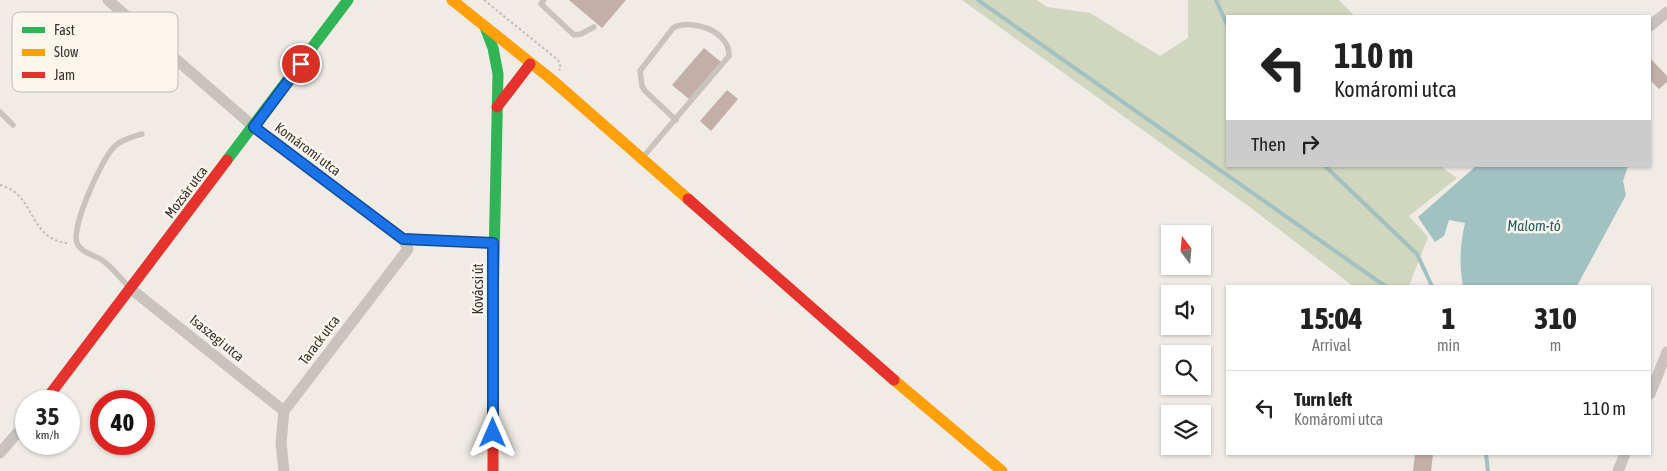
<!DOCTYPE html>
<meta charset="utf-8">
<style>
body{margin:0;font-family:"Asap Condensed",sans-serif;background:#f2f2f2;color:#222;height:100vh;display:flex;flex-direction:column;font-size:19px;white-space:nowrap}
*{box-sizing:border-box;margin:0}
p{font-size:16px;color:#767676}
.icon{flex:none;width:28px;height:28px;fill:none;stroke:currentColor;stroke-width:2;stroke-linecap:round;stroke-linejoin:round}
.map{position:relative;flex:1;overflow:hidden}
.panel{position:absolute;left:1226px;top:285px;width:425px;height:170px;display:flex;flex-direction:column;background:#fff;border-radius:0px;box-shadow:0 1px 4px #0004}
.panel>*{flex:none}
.hud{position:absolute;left:1226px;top:15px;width:425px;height:152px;border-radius:0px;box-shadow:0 1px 4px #0004;background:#fff;color:#222;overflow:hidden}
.needle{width:32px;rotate:344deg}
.fabs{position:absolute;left:1161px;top:225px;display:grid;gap:10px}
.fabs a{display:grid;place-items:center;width:50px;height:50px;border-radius:0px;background:#fff;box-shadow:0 1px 4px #0004;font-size:25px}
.speed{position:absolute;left:15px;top:390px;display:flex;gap:10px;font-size:25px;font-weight:700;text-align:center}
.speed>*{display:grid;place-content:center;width:65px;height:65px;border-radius:50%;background:#fff;box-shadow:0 1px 4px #0004;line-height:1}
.speed small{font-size:12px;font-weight:400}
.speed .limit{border:8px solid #d22;background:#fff;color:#111}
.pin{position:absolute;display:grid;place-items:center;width:42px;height:42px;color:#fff;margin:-21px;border:2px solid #fff;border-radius:50%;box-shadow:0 1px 5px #0007}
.me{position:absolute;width:55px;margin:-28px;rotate:0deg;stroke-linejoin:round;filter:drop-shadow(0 0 4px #0008)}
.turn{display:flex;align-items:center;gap:18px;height:105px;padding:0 25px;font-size:22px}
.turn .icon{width:65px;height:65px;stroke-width:2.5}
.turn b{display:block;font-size:35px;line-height:42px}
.then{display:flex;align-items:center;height:48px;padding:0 25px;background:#0003;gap:10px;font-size:19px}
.eta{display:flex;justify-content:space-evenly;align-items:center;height:85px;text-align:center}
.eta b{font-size:30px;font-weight:800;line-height:35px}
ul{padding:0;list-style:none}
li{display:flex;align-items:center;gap:15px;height:75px;padding:0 25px;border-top:1px solid #e0e0e0}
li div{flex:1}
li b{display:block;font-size:19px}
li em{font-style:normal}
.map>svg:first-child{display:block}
.green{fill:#d1d6bf}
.water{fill:#a1c2c1}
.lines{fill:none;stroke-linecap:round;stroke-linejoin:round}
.stream{stroke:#a1c2c1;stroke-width:4}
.building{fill:#c3afa7}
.path{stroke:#c2bbb6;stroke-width:2;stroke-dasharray:2.5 2.5;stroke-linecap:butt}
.lane{stroke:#c9c3be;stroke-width:5.5}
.street{stroke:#c9c3be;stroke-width:11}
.fast{stroke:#30b455;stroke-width:11}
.slow{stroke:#ff9f0a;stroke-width:11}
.jam{stroke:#e5322d;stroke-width:11}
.route-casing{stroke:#114b97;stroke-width:12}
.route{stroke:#1a73e8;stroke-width:9}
.labels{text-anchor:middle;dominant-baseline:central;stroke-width:5;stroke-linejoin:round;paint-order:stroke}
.street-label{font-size:14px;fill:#3b302b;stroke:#fbf5ee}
.water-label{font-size:15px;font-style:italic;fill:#1f5a5e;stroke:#fbf5ee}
.key{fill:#fbf5ee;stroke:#c1bab4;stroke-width:1}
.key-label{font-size:14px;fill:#3b302b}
</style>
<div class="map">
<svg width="1667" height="471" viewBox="0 0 1667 471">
<rect width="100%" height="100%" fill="#f0ebe5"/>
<!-- green -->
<path class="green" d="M962,0H1037L1047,7L1090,13L1160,56L1188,38V0H1339L1355,16H1228V166H1440L1457,178L1409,216L1428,237L1409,286H1353L1251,208Z"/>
<!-- water -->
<path class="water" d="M1476,166H1628L1623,181L1626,195L1577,286H1463C1459,264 1460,245 1465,223L1449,220L1444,236L1435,242L1418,217Z"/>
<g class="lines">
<!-- stream -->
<g class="stream">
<path d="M978,0L1385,286"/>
<path d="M1216,0L1228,27"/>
<path d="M1325,166L1417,254L1432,286"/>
<path d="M1486,454L1488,471"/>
</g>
</g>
<!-- building -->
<g class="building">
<path d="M569,0H626L602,28Z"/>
<path d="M704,48L721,62L689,99L672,85Z"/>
<path d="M1650,58L1667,76V82L1659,89L1650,80Z"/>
<path d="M727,90L738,99L711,131L700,121Z"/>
<path d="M1415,454H1433L1431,471H1413Z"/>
</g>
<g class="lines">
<!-- path -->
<g class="path">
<path d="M484,0L558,60L561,68L559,70"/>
<path d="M0,185C37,195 27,238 67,243"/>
</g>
<!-- lane -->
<g class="lane">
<path d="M544,0L541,4L574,35L581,34L594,27"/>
<path d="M0,112L13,125"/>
<path d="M643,157L729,56C730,31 692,18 673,28L640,71L642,86L645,91L676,120"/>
<path d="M130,288C121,279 112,267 102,260C95,255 81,253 77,243C71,227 101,160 114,147C121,140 132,137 142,134"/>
</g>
<!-- street -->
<g class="street">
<path d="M108,0L254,127L403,239L493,243"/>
<path d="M1650,26L1667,12"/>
<path d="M131,289L284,411"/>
<path d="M1650,394L1667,352"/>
<path d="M0,453L26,423"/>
<path d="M284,471L281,443L284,411L408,249L403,239"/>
<path d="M1618,471L1625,454"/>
</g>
<!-- fast -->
<g class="fast">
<path d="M485,27L493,48L498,74L493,307"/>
<path d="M227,160L348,0"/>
</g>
<!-- slow -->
<g class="slow">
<path d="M452,0L551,79L688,199"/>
<path d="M894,380L1002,471"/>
</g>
<!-- jam -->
<g class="jam">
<path d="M497,107L530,64"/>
<path d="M688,199L894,380"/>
<path d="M493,307V471"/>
<path d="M45,401L227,160"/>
</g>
</g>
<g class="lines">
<defs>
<path id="route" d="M301,64L254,127L403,239L493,243V433"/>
</defs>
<!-- route casing -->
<use href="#route" class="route-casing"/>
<!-- route -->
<use href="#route" class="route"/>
</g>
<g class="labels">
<!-- street labels -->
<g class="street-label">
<text transform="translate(308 149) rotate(37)">Komáromi utca</text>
<text transform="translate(186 192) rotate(-53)">Mozsár utca</text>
<text transform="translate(478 289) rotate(-90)">Kovácsi út</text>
<text transform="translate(217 338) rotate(39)">Isaszegi utca</text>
<text transform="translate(319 340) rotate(-53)">Tarack utca</text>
</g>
<!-- water labels -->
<g class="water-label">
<text x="1534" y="225">Malom-tó</text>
</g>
</g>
<!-- legend -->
<rect x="12" y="12" width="166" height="80" rx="8" class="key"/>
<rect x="22" y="27" width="23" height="6" fill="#30b455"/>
<rect x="22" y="49" width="23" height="7" fill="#ff9f0a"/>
<rect x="22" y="72" width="23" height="6" fill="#e5322d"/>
<g class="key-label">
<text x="54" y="35">Fast</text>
<text x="54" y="57">Slow</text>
<text x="54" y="80">Jam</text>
</g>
</svg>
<div class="fabs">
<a><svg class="needle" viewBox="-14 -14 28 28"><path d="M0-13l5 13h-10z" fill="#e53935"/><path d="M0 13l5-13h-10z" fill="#767676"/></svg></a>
<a><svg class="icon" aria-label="sound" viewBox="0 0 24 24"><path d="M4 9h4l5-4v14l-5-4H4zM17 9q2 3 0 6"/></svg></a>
<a><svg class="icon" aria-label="search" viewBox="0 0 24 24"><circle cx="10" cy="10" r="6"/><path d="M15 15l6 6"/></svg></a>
<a><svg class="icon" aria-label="layers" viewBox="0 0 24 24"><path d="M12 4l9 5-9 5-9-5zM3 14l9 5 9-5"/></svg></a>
</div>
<div class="speed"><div>35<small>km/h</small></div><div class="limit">40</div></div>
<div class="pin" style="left:301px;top:64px;background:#d93025"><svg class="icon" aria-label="arrive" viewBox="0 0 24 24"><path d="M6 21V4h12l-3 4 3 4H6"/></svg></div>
<svg class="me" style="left:493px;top:433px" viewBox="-20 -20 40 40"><path d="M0-17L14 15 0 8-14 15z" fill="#1a73e8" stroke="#fff" stroke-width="4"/></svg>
<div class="hud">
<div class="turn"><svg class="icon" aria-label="left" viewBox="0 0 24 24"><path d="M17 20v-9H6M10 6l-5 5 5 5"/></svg><div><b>110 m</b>Komáromi utca</div></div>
<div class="then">Then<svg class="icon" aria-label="right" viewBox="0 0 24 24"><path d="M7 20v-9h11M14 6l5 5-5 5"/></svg></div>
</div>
<section class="panel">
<div class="eta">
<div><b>15:04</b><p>Arrival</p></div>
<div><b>1</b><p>min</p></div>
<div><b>310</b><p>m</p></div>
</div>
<ul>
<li><svg class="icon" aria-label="left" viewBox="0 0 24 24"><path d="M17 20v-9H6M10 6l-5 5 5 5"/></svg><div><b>Turn left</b><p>Komáromi utca</p></div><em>110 m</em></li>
</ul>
</section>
</div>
